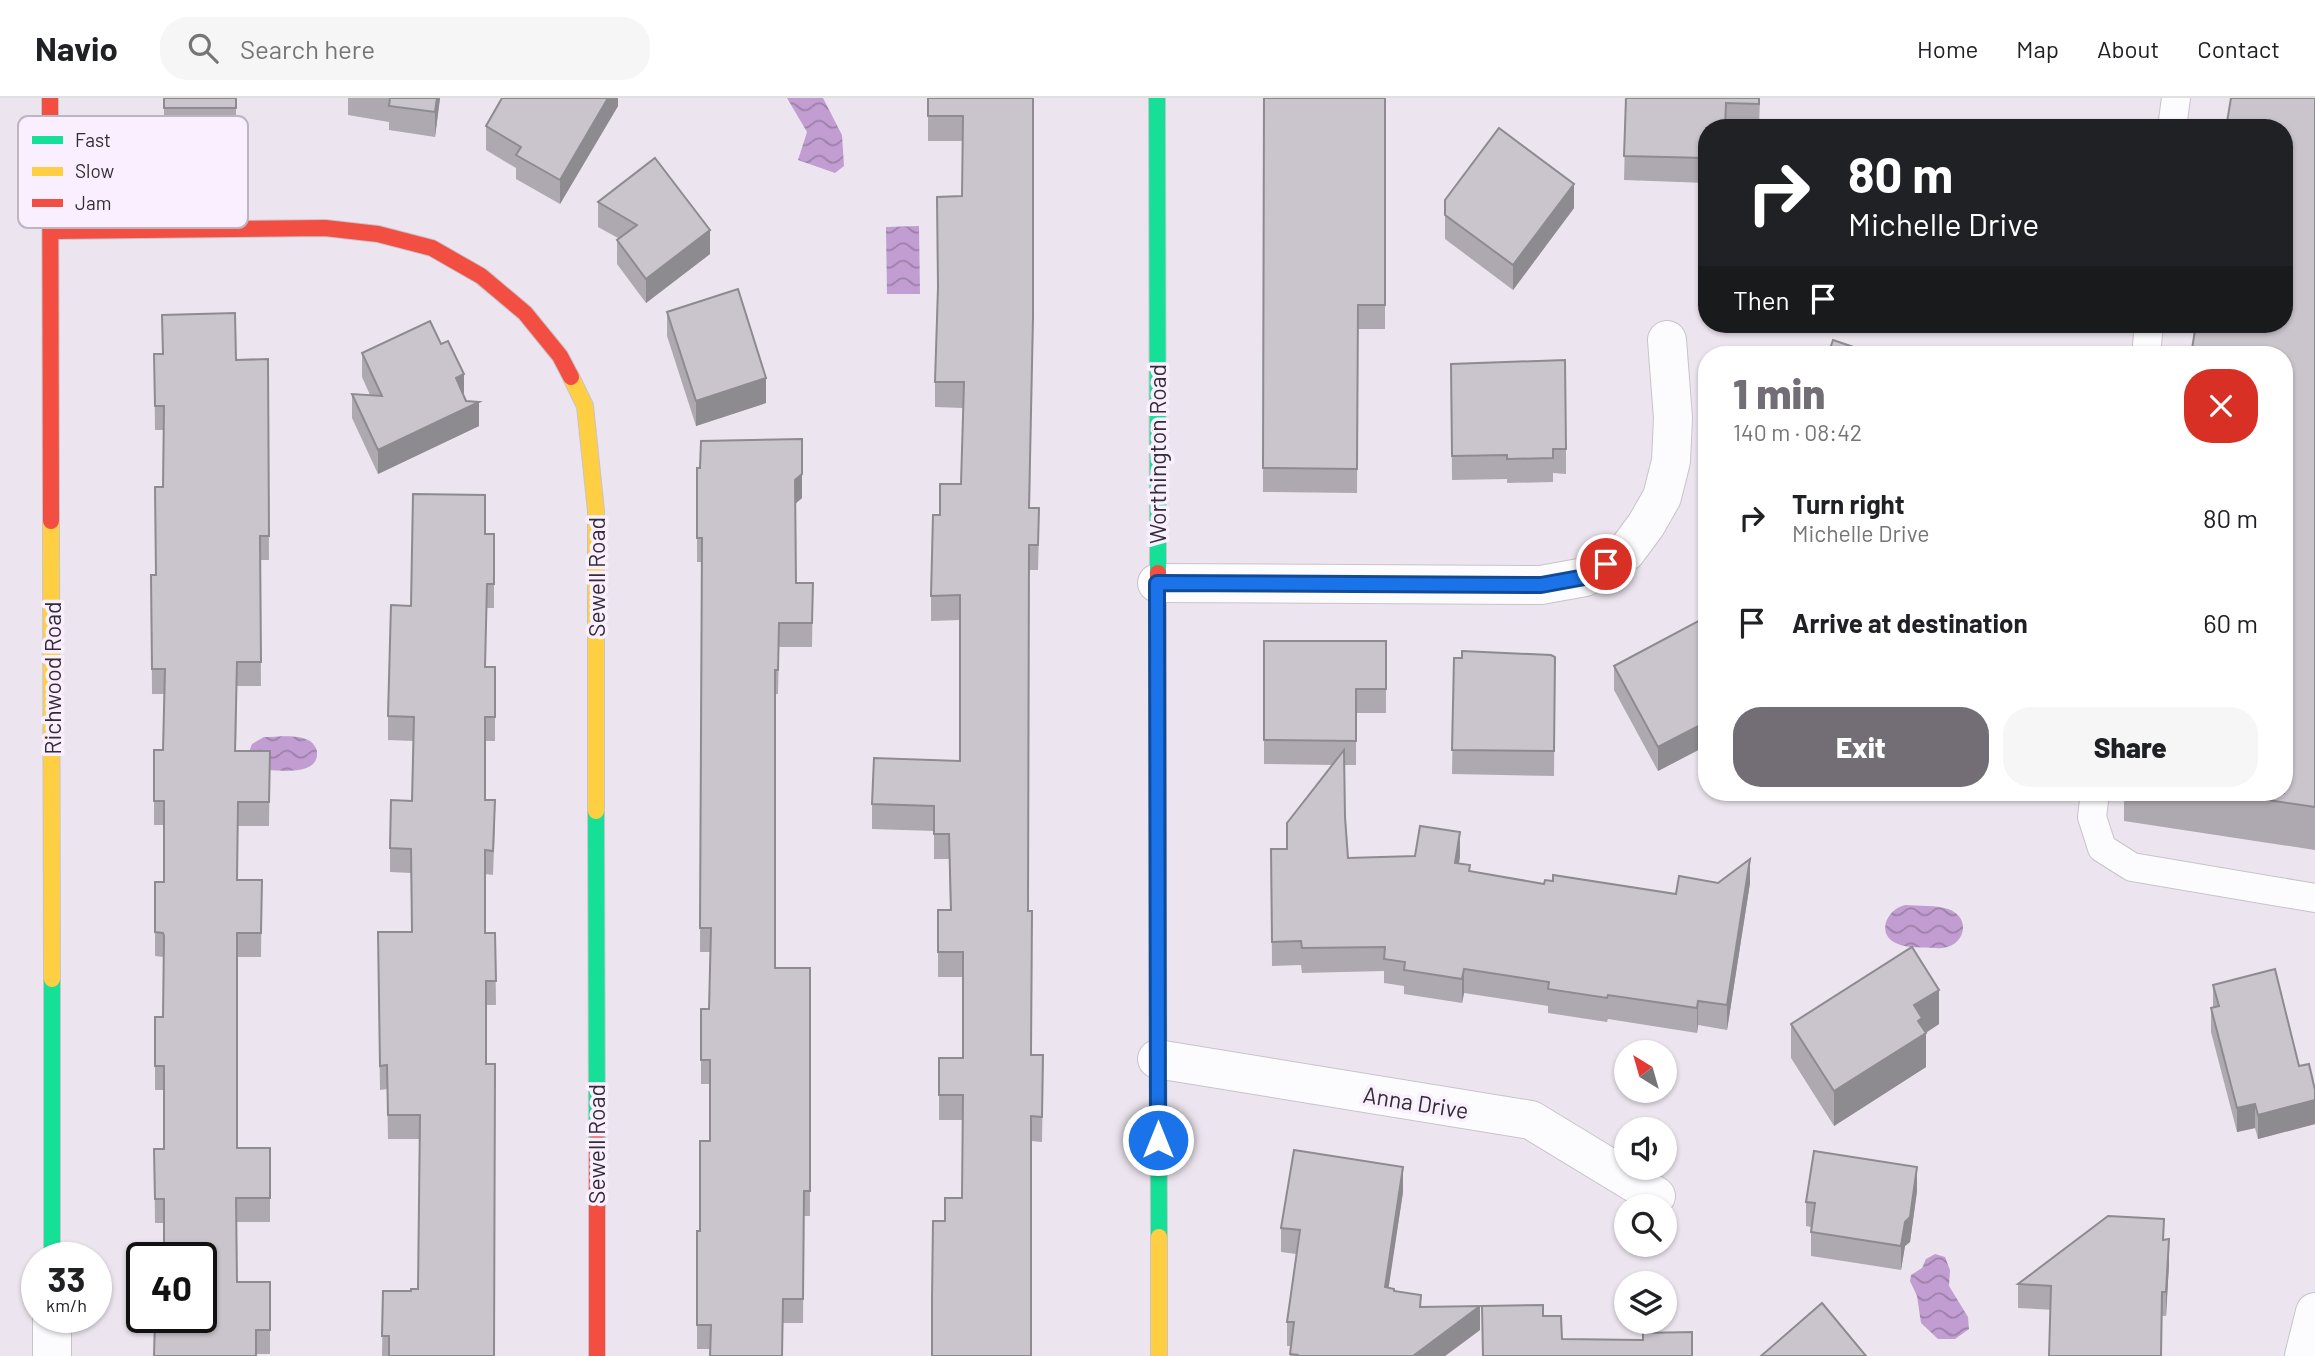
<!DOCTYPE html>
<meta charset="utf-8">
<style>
body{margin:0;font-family:Barlow,sans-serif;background:#f6f6f6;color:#202124;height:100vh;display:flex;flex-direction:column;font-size:26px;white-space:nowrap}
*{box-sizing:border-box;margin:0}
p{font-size:23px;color:#757577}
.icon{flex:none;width:38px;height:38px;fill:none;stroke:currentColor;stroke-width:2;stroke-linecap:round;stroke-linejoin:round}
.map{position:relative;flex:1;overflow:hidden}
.panel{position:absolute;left:1698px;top:248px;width:595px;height:455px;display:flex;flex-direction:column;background:#fff;border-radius:28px;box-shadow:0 2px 5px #0004}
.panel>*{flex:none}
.hud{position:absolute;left:1698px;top:21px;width:595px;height:214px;border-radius:28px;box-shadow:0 2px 5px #0004;background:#202124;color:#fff;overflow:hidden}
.needle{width:46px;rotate:323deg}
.fabs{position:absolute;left:1614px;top:942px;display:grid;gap:14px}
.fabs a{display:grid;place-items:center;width:63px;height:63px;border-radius:50%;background:#fff;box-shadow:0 2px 5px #0004;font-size:35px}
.speed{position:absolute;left:21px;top:1144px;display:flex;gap:14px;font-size:35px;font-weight:700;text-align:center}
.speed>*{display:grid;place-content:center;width:91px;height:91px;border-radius:50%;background:#fff;box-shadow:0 2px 5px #0004;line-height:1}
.speed small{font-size:18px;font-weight:400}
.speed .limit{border:4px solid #111;border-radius:10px;background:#fff;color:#111}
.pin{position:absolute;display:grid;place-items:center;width:60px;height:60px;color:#fff;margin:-30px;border:4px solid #fff;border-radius:50%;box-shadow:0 2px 7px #0007}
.me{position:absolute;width:77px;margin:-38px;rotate:0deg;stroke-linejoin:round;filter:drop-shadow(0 0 5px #0008)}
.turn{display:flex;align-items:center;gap:24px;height:147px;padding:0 35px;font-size:32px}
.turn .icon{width:91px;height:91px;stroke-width:2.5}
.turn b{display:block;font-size:49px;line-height:60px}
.then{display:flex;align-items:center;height:66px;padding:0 35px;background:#0003;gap:14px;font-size:26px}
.round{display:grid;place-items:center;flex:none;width:74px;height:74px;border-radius:28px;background:#f6f6f6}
.headline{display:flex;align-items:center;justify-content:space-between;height:119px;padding:0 35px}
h1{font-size:42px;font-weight:800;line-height:52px;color:#736d75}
.primary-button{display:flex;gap:14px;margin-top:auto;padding:14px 35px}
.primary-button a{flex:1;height:80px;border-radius:28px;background:#736d75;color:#fff;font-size:28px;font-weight:800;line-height:80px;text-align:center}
.primary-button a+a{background:#f6f6f6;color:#202124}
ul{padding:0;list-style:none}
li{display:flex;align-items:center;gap:21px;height:105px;padding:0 35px}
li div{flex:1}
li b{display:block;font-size:26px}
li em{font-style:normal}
header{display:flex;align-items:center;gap:42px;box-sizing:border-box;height:98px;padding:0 35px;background:#fff;border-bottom:2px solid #e0e0e0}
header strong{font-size:33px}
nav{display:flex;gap:38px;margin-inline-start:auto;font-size:24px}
.search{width:490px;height:63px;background:#f6f6f6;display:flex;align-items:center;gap:18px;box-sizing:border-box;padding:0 24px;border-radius:28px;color:#757577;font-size:26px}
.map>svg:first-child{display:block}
.water{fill:url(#water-waves)}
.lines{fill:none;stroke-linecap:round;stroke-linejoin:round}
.lane-casing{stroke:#c8c3cb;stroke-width:30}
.street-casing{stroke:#c8c3cb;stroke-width:40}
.fast-casing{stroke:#c8c3cb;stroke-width:18}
.slow-casing{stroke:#c8c3cb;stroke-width:18}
.jam-casing{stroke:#c8c3cb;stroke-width:18}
.lane{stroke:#fcfbfd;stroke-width:28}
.street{stroke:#fcfbfd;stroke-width:38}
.fast{stroke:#16e098;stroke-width:16}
.slow{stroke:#ffcf43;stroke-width:16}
.jam{stroke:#f24e42;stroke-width:16}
.wall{fill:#aea9b0}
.shaded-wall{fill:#8d8a90}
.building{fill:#cac5cd;stroke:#8d8a90;stroke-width:2}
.route-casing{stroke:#114b97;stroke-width:18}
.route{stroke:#1a73e8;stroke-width:12}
.labels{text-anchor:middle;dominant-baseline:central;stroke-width:7;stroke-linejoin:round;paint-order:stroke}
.street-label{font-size:23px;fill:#322d34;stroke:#f9effe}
.key{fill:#f9effe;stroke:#bdb5c1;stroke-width:2}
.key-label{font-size:19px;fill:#322d34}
</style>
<header>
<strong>Navio</strong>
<div class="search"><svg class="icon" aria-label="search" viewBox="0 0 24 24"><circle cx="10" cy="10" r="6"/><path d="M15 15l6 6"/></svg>Search here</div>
<nav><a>Home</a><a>Map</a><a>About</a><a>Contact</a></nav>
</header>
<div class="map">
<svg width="2315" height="1258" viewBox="0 0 2315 1258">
<defs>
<pattern id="water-waves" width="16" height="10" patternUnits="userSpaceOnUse" patternTransform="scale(1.75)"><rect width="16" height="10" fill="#c19dd1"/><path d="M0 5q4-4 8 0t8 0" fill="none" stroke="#9d80aa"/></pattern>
</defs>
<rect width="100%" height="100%" fill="#ece5ef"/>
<!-- water -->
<g class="water">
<path d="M787,0H823L842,37L844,68L835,75L798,62L807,34Z"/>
<path d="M919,128L920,196H887L886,129Z"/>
<path d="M264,639C277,639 296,636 308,642C312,643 317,650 317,654C319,679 277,672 262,672L249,654L252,646Z"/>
<path d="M1905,807C1918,808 1936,807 1948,811C1974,820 1964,853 1936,850C1925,849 1908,851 1898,846C1876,838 1885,812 1905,807Z"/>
<path d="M1935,1156L1945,1159L1950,1172L1949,1188L1968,1219L1969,1231L1955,1241H1938L1921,1225L1917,1198L1910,1183L1911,1177L1922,1170L1926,1161Z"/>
</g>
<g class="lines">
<defs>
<g id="lane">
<path d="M2172,30L2176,0"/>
<path d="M2146,257L2149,226"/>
<path d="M2095,695L2092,719L2102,750L2132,769L2315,800"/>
</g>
<g id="street">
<path d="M1157,485L1541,487L1585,479L1626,454L1646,427L1662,399L1671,363L1673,320L1667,242"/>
<path d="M1157,961L1531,1022L1656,1098"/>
<path d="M52,1220V1258"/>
<path d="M2304,1258L2315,1214"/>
</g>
<g id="fast">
<path d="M1157,0L1158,475"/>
<path d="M596,713L597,1044"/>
<path d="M1158,861L1159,1139"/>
<path d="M52,881V1160"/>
</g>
<g id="slow">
<path d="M571,279L585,308L596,413V713"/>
<path d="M51,423L52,881"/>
<path d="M1159,1139V1258"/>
</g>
<g id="jam">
<path d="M50,0L51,423"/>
<path d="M52,133L325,130L378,136L432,150L481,178L525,215L560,258L571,279"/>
<path d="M1158,475V861"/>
<path d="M597,1044V1258"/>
</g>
</defs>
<!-- lane casing -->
<use href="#lane" class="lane-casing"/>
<!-- street casing -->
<use href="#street" class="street-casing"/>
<!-- fast casing -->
<use href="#fast" class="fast-casing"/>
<!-- slow casing -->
<use href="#slow" class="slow-casing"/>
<!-- jam casing -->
<use href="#jam" class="jam-casing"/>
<!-- lane -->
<use href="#lane" class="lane"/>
<!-- street -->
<use href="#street" class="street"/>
<!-- fast -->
<use href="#fast" class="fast"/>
<!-- slow -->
<use href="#slow" class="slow"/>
<!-- jam -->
<use href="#jam" class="jam"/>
</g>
<!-- wall -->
<g class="wall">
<rect x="164" y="0" width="72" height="34"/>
<path d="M348,0H440L435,39L389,32V24L348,17Z"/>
<path d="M618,0V8L560,106L516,81V70L486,52V28Z"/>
<path d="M928,0H1033L1030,410L1039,435L1038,472H1029V813L1031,957L1043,982L1042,1044L1031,1043L945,1123L962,1100V1022H939V960H963V879H938V812H950L949,761H934V733L872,731V706L960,663V522L931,523V498L940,417L961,386L963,310L935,309V284L962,98L963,43H928Z"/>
<path d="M1264,0H1385V231H1358L1357,395L1263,394Z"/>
<path d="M1626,0H1760L1759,30H1706V85L1624,82Z"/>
<path d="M2315,0V752L2124,723V695H2284Z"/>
<path d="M1445,102L1574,110L1513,192L1445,141Z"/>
<path d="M598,104L710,156L646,205L617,166V142L618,140L598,129Z"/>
<path d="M667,214L766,305L696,328L667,238Z"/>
<path d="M362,255L464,299L479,328L378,376L352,320V296L370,297L362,279Z"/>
<path d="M154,256L236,262L268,261L269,462H260L261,588H237L236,653H270L269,728H238L237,782H262L261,859H237V1050H270V1124H236L237,1184H270V1256H256L201,1220L164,1125H155L154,1051H164V992H155V919H163L164,862L163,859L155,858V784H164V727H154V652H163L164,596H152L151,477H156L163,389L164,332H155Z"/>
<path d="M1451,266L1566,351V376L1553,375V384L1507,385V381L1452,382Z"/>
<path d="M700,370L802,400L795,406L796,485H813L812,549H779L778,596H775V870H810V1118H804L803,1225H783L711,1251H697V1133H700L710,1043V986H701V911H709L710,854H700L702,464H697V394Z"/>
<path d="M485,436H494V510H487L485,569H495V643H485V702L495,726L493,777L485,776V835H495L496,907H486V966L494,1258H382L383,1193H411L418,1191L420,1041H388L387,991L380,992L378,858L412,834L411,775L390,774V750L412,703L413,643L388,642V618L411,508Z"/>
<path d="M1706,524V653L1704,649L1658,673L1614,592V568Z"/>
<path d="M1264,543H1386V615H1356V667H1345V719L1348,760L1460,758L1459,765L1470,773L1544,786L1676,796L1718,785H1750L1727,932L1698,927L1697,935L1608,921L1607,924L1548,915V908L1464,895L1462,905L1404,896V888L1384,885V873L1302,875L1301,867L1272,868L1271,751H1287L1333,667L1264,666Z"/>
<path d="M1555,559L1554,678L1452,676L1454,560Z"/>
<path d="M2213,887L2299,968L2315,992V1026L2258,1041L2255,1030L2237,1034L2211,934V910H2213Z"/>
<path d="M1791,926H1939L1926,935V969L1834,1028L1791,960Z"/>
<path d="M1917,1093L1910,1144L1905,1148L1901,1172L1811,1158V1129L1806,1128V1104Z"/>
<path d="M1403,1094L1388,1190L1421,1209L1480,1232L1445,1258H1290L1291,1248H1287V1224L1296,1156L1281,1154V1130Z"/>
<path d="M2164,1142L2169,1166L2166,1218L2018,1210V1186Z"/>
</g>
<!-- shaded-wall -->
<g class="shaded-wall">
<path d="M437,0H440L435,39V14Z"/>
<path d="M608,0H618V8L560,106V82Z"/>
<path d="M1574,86V110L1513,192V167Z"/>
<path d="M710,132V156L646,205V181Z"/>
<path d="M464,276V301L456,280Z"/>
<path d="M766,280V305L696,328V303Z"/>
<path d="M479,304V328L378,376V352Z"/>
<path d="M802,376V400L795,406V382Z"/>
<path d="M1704,625V649L1658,673V649Z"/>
<path d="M1460,734V758L1455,789V765Z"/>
<path d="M1750,761V785L1727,932V907Z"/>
<path d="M1464,871V895L1462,905V881Z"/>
<path d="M1939,892V926L1922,937L1926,935V969L1834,1028V993L1914,907Z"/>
<path d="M1698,903V927L1697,935V910Z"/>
<path d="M2315,1002V1026L2258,1041V1017Z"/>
<path d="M2255,1006V1030L2237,1034V1010Z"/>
<path d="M1403,1069V1094L1385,1214V1189Z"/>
<path d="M1917,1069V1093L1910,1144L1905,1148L1901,1172V1148L1905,1124Z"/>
<path d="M2169,1141V1166L2166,1218V1194Z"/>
<path d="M1480,1208V1232L1445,1258H1413Z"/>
</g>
<!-- building -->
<g class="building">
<rect x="164" y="0" width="72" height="10"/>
<path d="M390,0H437L435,14L389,8Z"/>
<path d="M502,0H608L560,82L516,57L521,49L486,28Z"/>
<path d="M928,0H1033V219L1029,410H1039L1038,447H1029L1028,813H1032L1031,957H1043L1042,1019L1031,1018V1258H932V1201L933,1123H945V1100H962L963,997H939V960H963V854H938V812H951L949,736H934V708L872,706L874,660L960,663V497L931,498L933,417H940V386H961L964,284H935L938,189L937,99L962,98L963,18H928Z"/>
<path d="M1264,0H1385V207H1358L1357,371L1263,370Z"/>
<path d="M1626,0H1759V6L1726,5L1725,30H1706V60L1624,58Z"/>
<path d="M2231,0H2315V709L2218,695H2284V257H2191L2196,226H2284V30H2226Z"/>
<path d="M1499,30L1574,86L1513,167L1445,117V102Z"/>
<path d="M655,60L710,132L646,181L617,142L637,127L598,104Z"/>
<path d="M738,191L766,280L696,303L667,214Z"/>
<path d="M235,215L236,262L268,261L269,438H260L261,564H237L235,653H270L269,704H238L237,782H262L261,835H237V1050H270V1100H236L237,1184H270V1232H256V1258H154L155,1220H201V1160H164V1101H155L154,1051H164V968H155V919H163L164,838L163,835L155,834V784H164V703H154V652H163L165,571H152L151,477H156L155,389H163L164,308H155L154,256H163L162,217Z"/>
<path d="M430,223L441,246L448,243L464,276L456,280L466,303L479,304L378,352L352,296L382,298L362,255Z"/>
<path d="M1833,242L1877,257H1828Z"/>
<path d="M1565,262L1566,351H1553V360L1507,361V357L1452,358L1451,266Z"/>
<path d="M802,341V376L795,382L796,485H813L812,525H779L778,572H775V870H810V1093H804L803,1201H783L782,1258H710L711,1227H697V1133H700V1043H710V962H701V911H709L711,830H700L702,440H697V370H700L701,343Z"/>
<path d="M413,396L485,397V436H494V486H487L485,569H495V619H485V702H495L493,753L485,752V835H495L496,883H486V966H495L494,1258H389V1238H382L383,1193H411V1191H418L420,1017H388L387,967L380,968L378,834H412L411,751L390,750L391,702L412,703L414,619L388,618L391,507L411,508Z"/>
<path d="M1704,520L1706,524V628L1704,625L1658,649L1614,568Z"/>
<path d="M1264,543H1386V591H1356V643L1264,642Z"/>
<path d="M1462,553L1551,557L1555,559L1554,653L1452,652L1454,560H1462Z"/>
<path d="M1344,652L1345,719L1348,760L1415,758L1420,728L1460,734L1455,765L1470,767L1469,773L1544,786L1545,782L1553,783V777L1676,796L1679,778L1718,785L1750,761L1727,907L1698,903L1697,910L1608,897L1607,900L1548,891L1549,884L1464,871L1462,881L1404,872L1405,864L1384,861L1385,849L1302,850L1301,843L1272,844L1271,751H1287V725Z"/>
<path d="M1912,849L1939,892L1914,907L1922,920L1918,923L1926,935L1834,993L1791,926Z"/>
<path d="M2275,871L2299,968L2309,966L2315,992V1002L2258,1017L2255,1006L2237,1010L2211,910L2219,908L2213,887Z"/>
<path d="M1294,1052L1403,1069L1385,1189L1394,1191V1193L1421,1197L1420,1209L1480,1208L1413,1258H1298V1257L1290,1256L1294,1224H1287L1300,1132L1281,1130Z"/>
<path d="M1814,1053L1917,1069L1910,1119L1905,1124L1901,1148L1811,1134L1815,1105L1806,1104Z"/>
<path d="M2108,1118L2164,1121L2163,1142L2169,1141L2166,1194H2162L2161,1258H2049L2051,1188L2018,1186Z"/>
<path d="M1822,1205L1866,1258H1761Z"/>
<path d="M1543,1207V1218H1561L1562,1241L1643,1242V1235L1692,1234V1258H1483L1482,1208Z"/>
</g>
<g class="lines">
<defs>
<path id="route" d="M1158,1042L1157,485L1541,487L1585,479L1606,466"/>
</defs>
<!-- route casing -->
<use href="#route" class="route-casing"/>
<!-- route -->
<use href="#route" class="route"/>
</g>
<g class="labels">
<!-- street labels -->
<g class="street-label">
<text transform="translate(1157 356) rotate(-90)">Worthington Road</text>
<text transform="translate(596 479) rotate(-90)">Sewell Road</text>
<text transform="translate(52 580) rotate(-90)">Richwood Road</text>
<text transform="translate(1416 1004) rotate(9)">Anna Drive</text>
<text transform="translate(596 1046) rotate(-90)">Sewell Road</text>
</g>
</g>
<!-- legend -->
<rect x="18" y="18" width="230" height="112" rx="10" class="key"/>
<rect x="32" y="38" width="31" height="8" fill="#16e098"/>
<rect x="32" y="69" width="31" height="9" fill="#ffcf43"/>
<rect x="32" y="101" width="31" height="8" fill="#f24e42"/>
<g class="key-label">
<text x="75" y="49">Fast</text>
<text x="75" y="80">Slow</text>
<text x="75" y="112">Jam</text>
</g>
</svg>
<div class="fabs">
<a><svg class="needle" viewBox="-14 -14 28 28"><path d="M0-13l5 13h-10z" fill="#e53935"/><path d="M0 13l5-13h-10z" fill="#757577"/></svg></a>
<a><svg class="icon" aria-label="sound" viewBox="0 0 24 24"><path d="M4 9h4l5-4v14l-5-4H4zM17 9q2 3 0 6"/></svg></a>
<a><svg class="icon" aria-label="search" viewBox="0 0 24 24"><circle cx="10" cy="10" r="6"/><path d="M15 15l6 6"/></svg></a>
<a><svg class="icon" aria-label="layers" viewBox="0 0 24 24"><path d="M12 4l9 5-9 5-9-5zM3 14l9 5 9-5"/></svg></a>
</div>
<div class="speed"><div>33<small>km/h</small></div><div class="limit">40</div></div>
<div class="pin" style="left:1606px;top:466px;background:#d93025"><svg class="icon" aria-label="arrive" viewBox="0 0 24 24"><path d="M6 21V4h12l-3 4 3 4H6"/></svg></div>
<svg class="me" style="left:1158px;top:1042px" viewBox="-20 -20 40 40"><circle r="17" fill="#1a73e8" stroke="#fff" stroke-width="3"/><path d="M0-11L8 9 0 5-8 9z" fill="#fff"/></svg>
<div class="hud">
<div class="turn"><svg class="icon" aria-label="right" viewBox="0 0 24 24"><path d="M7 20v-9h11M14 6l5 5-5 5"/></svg><div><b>80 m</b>Michelle Drive</div></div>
<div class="then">Then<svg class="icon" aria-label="arrive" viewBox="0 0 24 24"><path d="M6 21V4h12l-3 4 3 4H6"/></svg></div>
</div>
<section class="panel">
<div class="headline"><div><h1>1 min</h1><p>140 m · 08:42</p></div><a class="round" style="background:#d93025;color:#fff"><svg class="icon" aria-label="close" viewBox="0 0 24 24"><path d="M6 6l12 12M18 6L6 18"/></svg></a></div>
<ul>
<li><svg class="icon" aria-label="right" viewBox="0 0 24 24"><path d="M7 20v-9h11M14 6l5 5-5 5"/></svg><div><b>Turn right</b><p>Michelle Drive</p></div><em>80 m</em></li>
<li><svg class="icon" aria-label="arrive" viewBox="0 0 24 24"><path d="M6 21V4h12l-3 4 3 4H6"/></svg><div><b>Arrive at destination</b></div><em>60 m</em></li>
</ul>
<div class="primary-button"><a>Exit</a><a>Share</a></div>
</section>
</div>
